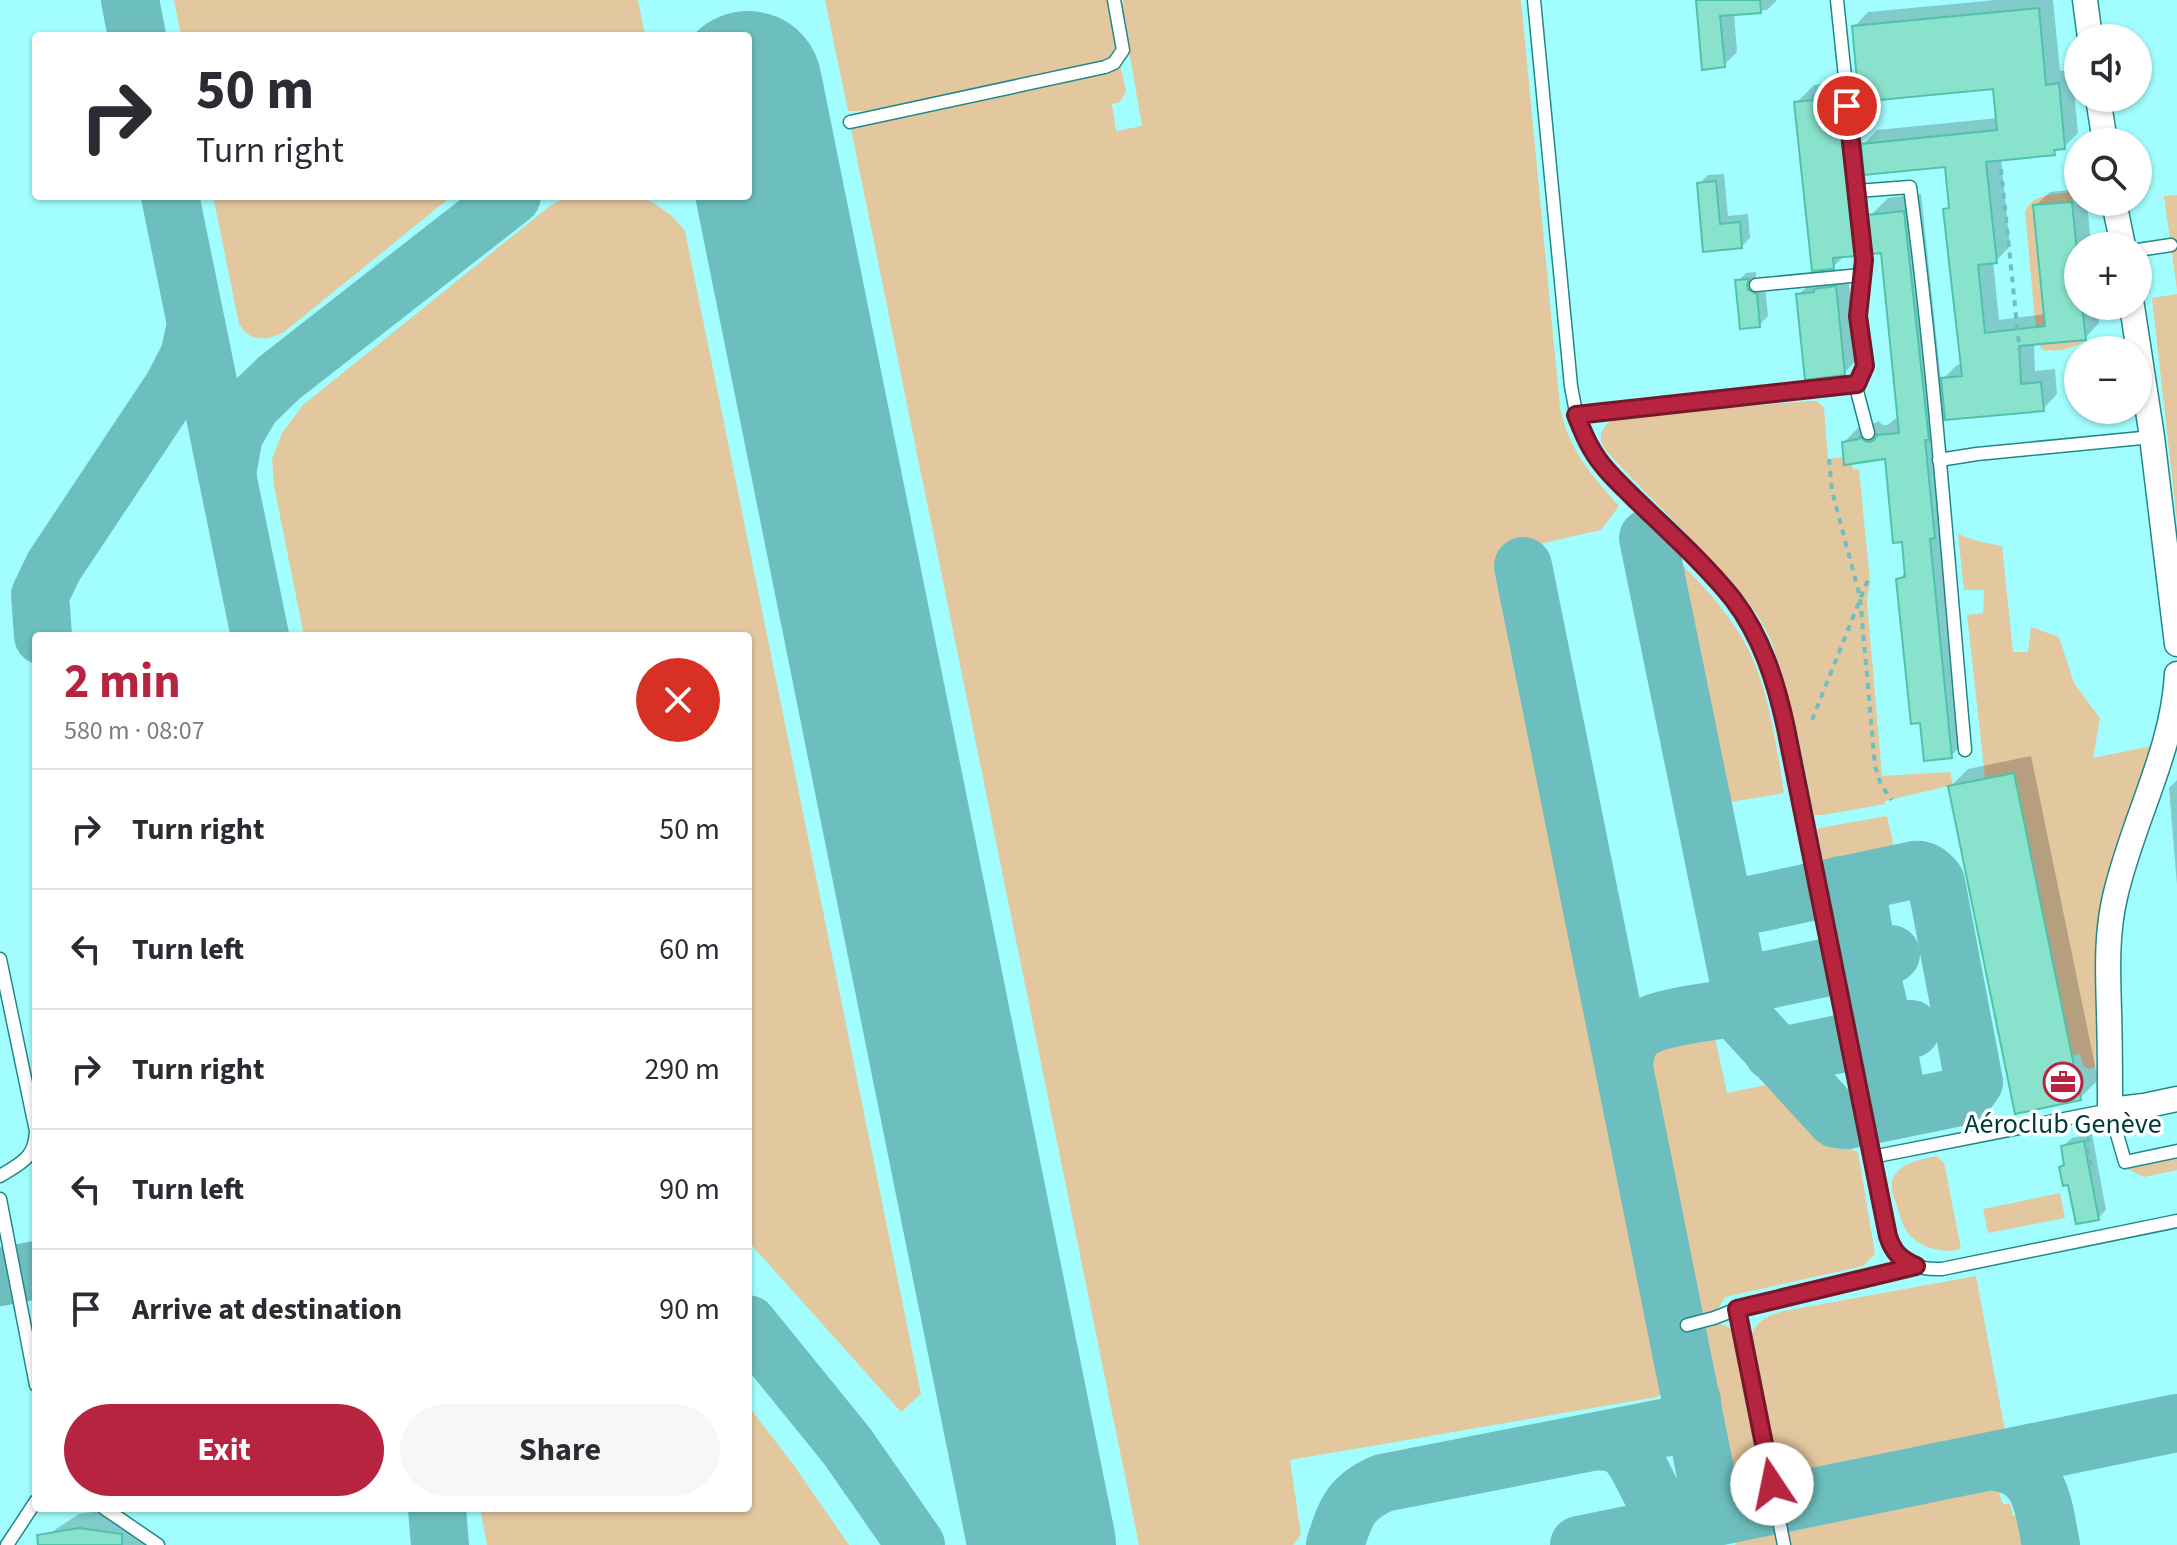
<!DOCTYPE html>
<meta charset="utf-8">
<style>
body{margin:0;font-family:"Source Sans 3",sans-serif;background:#f7f7f7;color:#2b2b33;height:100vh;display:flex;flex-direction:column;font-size:30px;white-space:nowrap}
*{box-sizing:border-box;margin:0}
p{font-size:26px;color:#7c7c81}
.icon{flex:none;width:44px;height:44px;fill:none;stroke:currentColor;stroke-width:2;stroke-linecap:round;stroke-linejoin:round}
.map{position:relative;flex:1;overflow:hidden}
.side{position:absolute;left:32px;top:632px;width:720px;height:880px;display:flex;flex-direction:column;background:#fff;border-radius:8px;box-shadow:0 2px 6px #0004}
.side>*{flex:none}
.top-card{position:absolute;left:32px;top:32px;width:720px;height:168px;border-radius:8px;box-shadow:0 2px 6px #0004;background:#fff;color:#2b2b33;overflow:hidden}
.buttons{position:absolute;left:2064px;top:24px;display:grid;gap:16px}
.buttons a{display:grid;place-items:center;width:88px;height:88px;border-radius:50%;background:#fff;box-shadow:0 2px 6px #0004;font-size:40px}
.pin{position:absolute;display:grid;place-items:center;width:68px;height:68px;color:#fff;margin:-34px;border:4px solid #fff;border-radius:50%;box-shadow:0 2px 8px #0007}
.me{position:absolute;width:88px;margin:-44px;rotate:349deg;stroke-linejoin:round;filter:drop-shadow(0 0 6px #0008)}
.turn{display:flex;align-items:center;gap:28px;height:168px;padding:0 32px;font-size:36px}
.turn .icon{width:104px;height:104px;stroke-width:2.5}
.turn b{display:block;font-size:56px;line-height:68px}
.round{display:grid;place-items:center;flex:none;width:84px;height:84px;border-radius:42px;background:#f7f7f7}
.head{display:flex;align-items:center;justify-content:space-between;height:136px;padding:0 32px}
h1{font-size:48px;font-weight:700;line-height:60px;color:#b62440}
.action{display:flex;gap:16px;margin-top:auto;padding:16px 32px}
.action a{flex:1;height:92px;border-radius:48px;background:#b62440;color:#fff;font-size:32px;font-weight:700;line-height:92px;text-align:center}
.action a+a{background:#f7f7f7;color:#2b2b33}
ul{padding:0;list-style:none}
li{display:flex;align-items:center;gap:24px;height:120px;padding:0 32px;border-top:2px solid #e1e1e2}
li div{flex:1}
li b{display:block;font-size:30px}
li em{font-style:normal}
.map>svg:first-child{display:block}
.green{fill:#e3c79f}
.shadow{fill:#0003;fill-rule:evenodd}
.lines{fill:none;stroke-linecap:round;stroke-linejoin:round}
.taxiway{stroke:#6dbebe;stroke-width:58}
.runway{stroke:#6dbebe;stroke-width:148}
.building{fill:#89e3cc;stroke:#50c2a9;stroke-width:2}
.lane-casing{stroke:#238788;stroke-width:15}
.street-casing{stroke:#238788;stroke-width:27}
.path{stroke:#6ec0c0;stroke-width:4;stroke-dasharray:6 6;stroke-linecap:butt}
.lane{stroke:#fff;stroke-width:12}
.street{stroke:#fff;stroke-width:24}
.route-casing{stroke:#76172a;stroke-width:20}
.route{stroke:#b62440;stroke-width:14}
.labels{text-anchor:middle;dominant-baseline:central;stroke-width:7;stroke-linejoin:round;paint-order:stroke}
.poi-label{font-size:28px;fill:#003b3c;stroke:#fff}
</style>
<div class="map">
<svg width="2177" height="1545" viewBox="0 0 2177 1545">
<rect width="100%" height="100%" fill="#a2fefe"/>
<!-- green -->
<g class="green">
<path d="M174,0H638L645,36H181Z"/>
<path d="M825,0H1108L1119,51L1106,64L873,111H848Z"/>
<path d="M1124,0H1521L1560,407C1569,451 1591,474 1619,506L1601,530L1509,551L1674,1370L1672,1388L1657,1397L1290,1460L1301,1535L1293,1545H1139L851,129L859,124L1113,71L1120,63L1126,91L1120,102L1112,104L1116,131L1142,126L1121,5Z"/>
<path d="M2071,192L2072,202L2033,206L2047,343L2086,340C2074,349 2057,352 2042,350L2037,342L2025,212C2033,193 2052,195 2071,192Z"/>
<path d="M2177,195V290L2164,196Z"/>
<path d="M213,196H452L284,332C266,341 251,343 239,324Z"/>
<path d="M569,196H639L652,202L671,215L685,231L921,1394L901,1412L748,1241V636H304L274,486L272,459L282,433L303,405L551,205Z"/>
<path d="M2177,294V521L2152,298Z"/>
<path d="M1809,401H1817L1824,408L1828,459L1844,457L1845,465L1852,464L1853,470L1859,469L1870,582L1867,601L1882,776L1950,772L1953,785L1885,801V804L1823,815H1814C1804,766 1796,718 1781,671C1777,660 1774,647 1769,636C1751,599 1721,570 1693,541C1665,512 1636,483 1608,453C1594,437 1602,423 1620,417Z"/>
<path d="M1958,534L1977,541L2002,546L2013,652H2028L2031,627L2059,637L2074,683L2100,718L2093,758L2152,746L2100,918L2095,1067L2090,1069L2083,1066L2080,1054L2072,1055L2014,774L1985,778L1967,615L1983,613L1984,590H1964Z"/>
<path d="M1656,540C1688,570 1720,600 1742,638C1767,679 1777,746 1784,793L1719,804L1712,771H1700Z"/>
<path d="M1887,816L1896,857L1825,870L1817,830L1819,828Z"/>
<path d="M1702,1027L1714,1033L1727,1093L1780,1082L1832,1139L1833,1148L1851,1149L1858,1152L1875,1254L1863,1266L1725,1297L1716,1312L1685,1320L1633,1066C1635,1060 1636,1052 1640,1047C1653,1031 1683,1031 1702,1027Z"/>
<path d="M1937,1156L1944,1163L1961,1249C1944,1254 1919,1248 1908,1233C1902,1225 1899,1213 1896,1203C1892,1193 1889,1182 1896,1173C1906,1161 1923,1159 1937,1156Z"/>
<path d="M2177,1159V1170L2144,1177L2127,1169Z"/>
<path d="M2060,1193L2065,1218L1988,1233L1983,1209Z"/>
<path d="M1976,1276L2006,1436L1791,1480L1777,1468L1749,1342C1755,1322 1765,1316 1784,1311Z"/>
<path d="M1721,1324L1735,1330L1762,1454L1761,1466L1755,1485L1733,1487L1726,1480L1711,1408L1697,1374L1689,1332Z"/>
<path d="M748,1406L793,1464L849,1545H487L480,1508H748Z"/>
<path d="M1965,1488L1968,1494L1998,1490L2003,1504H2010L2013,1516H2024L2029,1545H1735L1741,1536Z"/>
</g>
<!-- shadow -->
<g class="shadow">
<path d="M1698,0H1777L1767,10L1734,13L1737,52L1724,65Z"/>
<path d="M1996,0H2053L2060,71L2072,70L2078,133L2064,147H2060L2054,153L2001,159L2010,246L1996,261H1993L1999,320L2046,314L2035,206L2050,192L2078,189V202H2087L2091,246H2078V306H2097L2099,323L2085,338L2034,342L2035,371L2055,369L2057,394L2043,409L1945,418L1942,424L1952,519L1947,523L1968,738L1951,756L1898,580L1907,571L1904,540L1887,457L1844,442L1861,425L1876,423L1878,421L1883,425H1888L1896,418H1900L1883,251L1872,235L1854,254L1845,255L1833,267L1796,103L1814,85L1854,81L1862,146L1877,130L1998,118L1995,86L1854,27L1868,12ZM1947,165L1951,204L1946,209L1962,364L1957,365L1941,381L1921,194L1888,198L1869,217L1865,173Z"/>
<path d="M1724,174L1728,216L1748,214L1750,238L1742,246L1705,250L1699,184L1708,175Z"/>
<path d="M1756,272V281L1765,285L1768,316L1759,325L1738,281L1746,273Z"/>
<path d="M1848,274L1857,360L1844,373L1798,295L1812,282Z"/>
<path d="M2031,756L2098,1080L2080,1098L1950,787L1968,769Z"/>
<path d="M2177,780V885L2169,788Z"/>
<path d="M2092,1134L2106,1210L2098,1218L2070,1182L2061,1167L2066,1163L2063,1146L2072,1138Z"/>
<path d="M99,1511L118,1514L150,1545H40L56,1529L79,1514Z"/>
</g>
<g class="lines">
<!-- taxiway -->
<g class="taxiway">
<path d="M130,0L137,36"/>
<path d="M748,164L767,181"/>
<path d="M170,196L260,636"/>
<path d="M227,474L234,435L252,404L279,378L512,196"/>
<path d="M1523,566L1711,1500L1708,1514L1698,1521"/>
<path d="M43,636L40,595L54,566L173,387L189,356L196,325"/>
<path d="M1841,885L1851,890L1858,897L1866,946L1863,955L1854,962L1864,966L1871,973L1882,1021L1878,1030L1872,1037L1888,1049L1897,1096L1890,1109L1885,1112"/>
<path d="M1741,992L1748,984L1891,954"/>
<path d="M1724,1009L1736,1010L1836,1119L1847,1120L1964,1096L1974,1082L1936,882C1930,874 1924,869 1914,870L1745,906L1732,913L1728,925"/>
<path d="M1773,1052L1779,1054H1791L1911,1029"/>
<path d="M1624,1062C1626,1053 1627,1045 1632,1038C1647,1017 1699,1014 1724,1009L1732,1005L1741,992L1648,538"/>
<path d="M0,1277L36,1270"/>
<path d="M748,1324L847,1446L916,1545"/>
<path d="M1599,1441C1605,1442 1612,1442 1618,1445C1645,1457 1644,1505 1682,1524"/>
<path d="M1997,1462C2043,1469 2043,1507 2051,1545"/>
<path d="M437,1508L440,1545"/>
<path d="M1039,1535L1049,1545"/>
<path d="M1335,1545C1345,1513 1350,1497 1383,1483L1668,1427C1683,1423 1688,1416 1692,1401"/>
<path d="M1579,1545L2177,1423"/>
</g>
<!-- runway -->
<path class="runway" d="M748,85L1042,1545"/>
</g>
<!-- building -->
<g class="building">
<path d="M1696,0H1760L1761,13L1720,16L1725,67L1702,70Z"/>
<path d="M2039,8L2046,85L2059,83L2065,149L2054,150L2055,155L1986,162L1997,263L1978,265L1985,333L2045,326L2033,205L2072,202L2078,262V306H2082L2086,340L2019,346L2021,384L2041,382L2044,411L1945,420L1941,378L1962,376L1943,209L1949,208L1945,167L1864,175L1861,144L1997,130L1993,89L1859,102L1852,26Z"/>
<path d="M1837,98L1855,256L1833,258L1834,269L1812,271L1794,102Z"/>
<path d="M1716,181L1720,224L1740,222L1742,248L1703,252L1697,183Z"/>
<path d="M1904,211L1929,440H1925L1935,538L1930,539L1952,758L1924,761L1920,723L1911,724L1896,579L1905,577L1902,542L1893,543L1885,459L1844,465L1842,442L1859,439L1860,437L1865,441L1870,442L1874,440L1877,435L1899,433L1881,253L1872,254L1868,215Z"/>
<path d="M1749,279L1747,285L1748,290L1757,294L1760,327L1740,329L1735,280Z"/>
<path d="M1836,286L1845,375L1805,380L1796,294L1814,292V289Z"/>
<path d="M2014,773L2081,1100L2015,1114L1948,786Z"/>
<path d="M2084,1141L2099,1220L2076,1224L2068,1185L2063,1186L2059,1167L2064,1165L2061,1146Z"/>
<path d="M79,1528L122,1534V1545H38L37,1535Z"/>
</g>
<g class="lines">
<defs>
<g id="lane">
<path d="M1534,0L1571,386C1574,402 1576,418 1583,433C1596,462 1619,483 1641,505C1672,535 1704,564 1731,598C1762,636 1775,681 1786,728L1888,1236C1897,1262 1914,1270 1942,1269L2177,1221"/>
<path d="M1837,0L1864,260L1858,316L1865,366L1857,384V391L1868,433"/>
<path d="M850,122L1105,67L1114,63L1123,50L1114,0"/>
<path d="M1857,191L1910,187C1935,373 1948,562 1965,750"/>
<path d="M2138,250L2171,245"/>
<path d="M1756,285L1861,275"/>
<path d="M1576,415L1857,384"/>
<path d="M1939,460L1977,454L2152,437"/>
<path d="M0,959L36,1131C35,1158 21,1163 0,1176"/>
<path d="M1872,1157L2110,1110L2125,1162L2177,1151"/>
<path d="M0,1199L36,1385"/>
<path d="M1737,1309L1784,1545"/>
<path d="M1687,1325L1714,1318L1737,1309L1916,1266"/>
<path d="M104,1508L158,1545"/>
<path d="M7,1545L36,1501"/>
</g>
<g id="street">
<path d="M2085,0L2090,38"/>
<path d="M2098,98L2105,142"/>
<path d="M2114,202L2123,246"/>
<path d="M2132,306L2152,437L2177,644"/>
<path d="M2177,674C2173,752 2132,821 2115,897C2106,935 2108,974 2109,1012C2110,1045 2110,1078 2110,1110L2144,1106L2177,1099"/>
</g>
</defs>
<!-- lane casing -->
<use href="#lane" class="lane-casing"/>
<!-- street casing -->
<use href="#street" class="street-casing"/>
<!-- path -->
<g class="path">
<path d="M2001,169L2020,355"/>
<path d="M1829,459L1832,491L1860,597L1875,766L1881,785L1892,800"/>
<path d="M1812,720L1869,577"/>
<path d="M2091,1166L2086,1143L2092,1134L2091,1130"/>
</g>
<!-- lane -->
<use href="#lane" class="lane"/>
<!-- street -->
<use href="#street" class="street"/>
</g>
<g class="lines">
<defs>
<path id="route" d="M1772,1484L1737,1309L1916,1266C1900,1259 1893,1252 1888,1236L1786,728C1776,682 1762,637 1733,599C1704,563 1668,531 1635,499C1619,483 1602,468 1591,448C1585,438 1581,427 1576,415L1857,384L1865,366L1858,316L1864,260L1847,106"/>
</defs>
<!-- route casing -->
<use href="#route" class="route-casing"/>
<!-- route -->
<use href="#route" class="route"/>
</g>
<!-- icons -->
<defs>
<symbol id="office-ring" viewBox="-11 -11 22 22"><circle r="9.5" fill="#fff" stroke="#b62440" stroke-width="1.5"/><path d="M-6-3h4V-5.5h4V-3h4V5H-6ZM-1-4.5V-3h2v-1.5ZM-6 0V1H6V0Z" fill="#b62440"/></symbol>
</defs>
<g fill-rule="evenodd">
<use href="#office-ring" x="2041" y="1060" width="44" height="44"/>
</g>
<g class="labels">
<!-- poi labels -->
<g class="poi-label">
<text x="2063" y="1124">Aéroclub Genève</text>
</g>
</g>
</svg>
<div class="buttons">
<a><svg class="icon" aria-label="sound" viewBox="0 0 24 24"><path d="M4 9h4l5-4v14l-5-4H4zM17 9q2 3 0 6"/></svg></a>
<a><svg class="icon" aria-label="search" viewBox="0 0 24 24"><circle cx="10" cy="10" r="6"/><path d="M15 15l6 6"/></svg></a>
<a>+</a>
<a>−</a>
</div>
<div class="pin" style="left:1847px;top:106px;background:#d93025"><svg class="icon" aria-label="arrive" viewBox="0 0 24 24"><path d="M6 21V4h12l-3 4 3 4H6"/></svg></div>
<svg class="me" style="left:1772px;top:1484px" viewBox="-20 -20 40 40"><circle r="19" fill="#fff"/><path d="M0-13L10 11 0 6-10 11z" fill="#b62440"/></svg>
<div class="top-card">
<div class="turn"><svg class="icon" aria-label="right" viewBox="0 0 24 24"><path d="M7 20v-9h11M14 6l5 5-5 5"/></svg><div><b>50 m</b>Turn right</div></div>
</div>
<section class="side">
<div class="head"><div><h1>2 min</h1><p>580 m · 08:07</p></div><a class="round" style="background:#d93025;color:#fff"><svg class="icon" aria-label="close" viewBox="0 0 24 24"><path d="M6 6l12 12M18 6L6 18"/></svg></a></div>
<ul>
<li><svg class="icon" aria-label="right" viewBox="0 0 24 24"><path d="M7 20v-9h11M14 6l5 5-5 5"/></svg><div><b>Turn right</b></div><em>50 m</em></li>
<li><svg class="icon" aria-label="left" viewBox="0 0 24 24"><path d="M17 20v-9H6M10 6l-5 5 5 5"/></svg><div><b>Turn left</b></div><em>60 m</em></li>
<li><svg class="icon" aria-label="right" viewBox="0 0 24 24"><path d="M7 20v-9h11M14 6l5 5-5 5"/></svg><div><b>Turn right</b></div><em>290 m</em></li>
<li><svg class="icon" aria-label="left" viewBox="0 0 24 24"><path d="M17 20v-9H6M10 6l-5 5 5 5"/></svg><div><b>Turn left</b></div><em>90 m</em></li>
<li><svg class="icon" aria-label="arrive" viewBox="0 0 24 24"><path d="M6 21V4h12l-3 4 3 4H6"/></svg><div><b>Arrive at destination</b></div><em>90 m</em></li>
</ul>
<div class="action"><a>Exit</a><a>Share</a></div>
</section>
</div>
